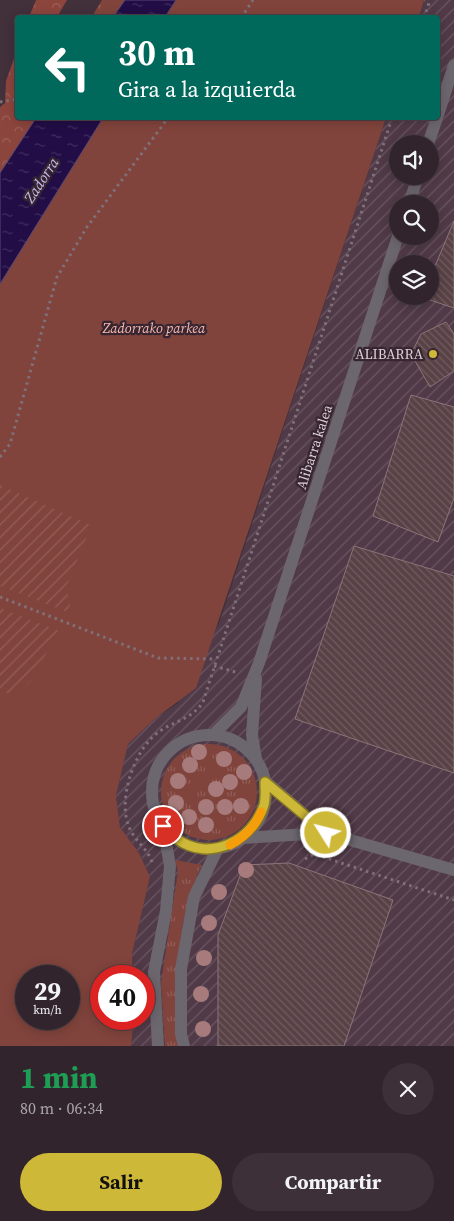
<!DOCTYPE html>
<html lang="es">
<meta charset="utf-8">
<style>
body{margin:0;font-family:"Source Serif 4",serif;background:#3d3038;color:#f1f3f6;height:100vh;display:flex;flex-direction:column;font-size:19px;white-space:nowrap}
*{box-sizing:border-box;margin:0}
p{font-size:16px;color:#a8a4a9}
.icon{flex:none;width:28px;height:28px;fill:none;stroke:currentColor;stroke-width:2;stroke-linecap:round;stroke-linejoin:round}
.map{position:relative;height:1046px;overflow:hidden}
.drawer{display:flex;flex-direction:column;background:#32242c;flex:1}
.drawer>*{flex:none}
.top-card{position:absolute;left:15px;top:15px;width:425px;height:105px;border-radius:5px;box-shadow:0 2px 12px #0003,0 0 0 1px #4d4148;background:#00695c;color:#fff;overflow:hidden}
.fabs{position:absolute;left:389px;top:135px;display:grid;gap:10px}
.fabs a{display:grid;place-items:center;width:50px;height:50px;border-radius:50%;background:#32242c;box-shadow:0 2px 12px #0003,0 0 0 1px #4d4148;font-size:25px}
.speed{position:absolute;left:15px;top:965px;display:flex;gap:10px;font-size:25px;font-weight:700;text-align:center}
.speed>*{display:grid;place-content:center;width:65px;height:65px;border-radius:50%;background:#32242c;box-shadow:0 2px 12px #0003,0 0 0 1px #4d4148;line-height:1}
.speed small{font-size:12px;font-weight:400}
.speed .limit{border:8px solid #d22;background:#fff;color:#111}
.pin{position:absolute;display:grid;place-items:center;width:42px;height:42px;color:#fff;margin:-21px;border:2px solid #fff;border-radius:50%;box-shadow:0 1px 5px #0007}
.me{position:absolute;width:55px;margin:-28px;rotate:306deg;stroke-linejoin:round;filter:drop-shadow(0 0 4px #0008)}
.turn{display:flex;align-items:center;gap:18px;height:105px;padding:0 20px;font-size:22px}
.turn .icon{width:65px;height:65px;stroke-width:2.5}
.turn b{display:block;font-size:35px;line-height:42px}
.round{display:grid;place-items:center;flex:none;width:52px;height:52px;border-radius:26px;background:#3d3038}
.head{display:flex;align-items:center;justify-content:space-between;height:85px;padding:0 20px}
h1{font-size:30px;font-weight:700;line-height:38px;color:#1e9e55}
.action{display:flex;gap:10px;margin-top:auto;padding:10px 20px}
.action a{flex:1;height:58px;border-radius:30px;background:#ceb837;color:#111;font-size:20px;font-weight:700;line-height:58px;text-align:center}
.action a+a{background:#3d3038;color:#f1f3f6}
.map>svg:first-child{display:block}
.industrial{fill:url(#industrial-furrows);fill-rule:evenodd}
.grass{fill:url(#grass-tufts)}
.forest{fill:url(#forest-crowns)}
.park{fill:#81443c;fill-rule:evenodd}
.garden{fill:url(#garden-furrows)}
.water{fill:url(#water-ripples);stroke:#5a4872}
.building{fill:url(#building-back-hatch);stroke:#8d7479}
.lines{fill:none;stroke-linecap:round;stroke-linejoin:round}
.path{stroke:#7f7079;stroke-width:3;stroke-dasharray:2.5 4;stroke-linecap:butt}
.minor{stroke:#6c666e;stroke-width:12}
.tree{fill:#a77b7b}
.route-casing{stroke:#867824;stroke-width:12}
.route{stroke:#ceb837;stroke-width:9}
.slow{stroke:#f59e0b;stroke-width:9}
.poi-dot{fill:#ceb837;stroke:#372631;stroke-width:2}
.labels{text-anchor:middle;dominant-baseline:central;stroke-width:4.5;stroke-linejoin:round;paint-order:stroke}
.park-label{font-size:14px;font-style:italic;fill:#f9b9af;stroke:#372631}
.poi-label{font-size:14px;fill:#ddd1d8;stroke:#372631;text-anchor:end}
.street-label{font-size:14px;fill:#ddd1d8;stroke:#372631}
.water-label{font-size:15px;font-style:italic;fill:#c8bdf3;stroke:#372631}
</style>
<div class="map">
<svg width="454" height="1046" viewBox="0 0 454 1046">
<defs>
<pattern id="industrial-furrows" width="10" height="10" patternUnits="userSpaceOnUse" patternTransform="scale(1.25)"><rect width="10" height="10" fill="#513a48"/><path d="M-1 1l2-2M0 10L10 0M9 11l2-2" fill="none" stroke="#6a5562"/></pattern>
<pattern id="grass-tufts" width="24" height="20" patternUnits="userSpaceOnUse" patternTransform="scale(1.25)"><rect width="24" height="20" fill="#81443c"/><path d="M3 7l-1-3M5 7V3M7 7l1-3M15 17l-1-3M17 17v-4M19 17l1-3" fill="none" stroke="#925e57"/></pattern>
<pattern id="forest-crowns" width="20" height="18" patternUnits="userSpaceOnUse" patternTransform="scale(1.25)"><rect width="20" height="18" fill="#8c453d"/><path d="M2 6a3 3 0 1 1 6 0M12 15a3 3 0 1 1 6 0" fill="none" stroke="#9c5f58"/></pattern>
<pattern id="garden-furrows" width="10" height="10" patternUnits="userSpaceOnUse" patternTransform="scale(1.25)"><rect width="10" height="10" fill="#81443c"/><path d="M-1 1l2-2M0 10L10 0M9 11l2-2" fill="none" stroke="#925e57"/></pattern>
<pattern id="water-ripples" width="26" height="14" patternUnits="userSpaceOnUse" patternTransform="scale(1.25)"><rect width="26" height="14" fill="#220d46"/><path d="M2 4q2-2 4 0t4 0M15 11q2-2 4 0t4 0" fill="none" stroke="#422f60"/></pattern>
<pattern id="building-back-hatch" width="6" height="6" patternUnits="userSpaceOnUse" patternTransform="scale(1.25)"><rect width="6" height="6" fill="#584246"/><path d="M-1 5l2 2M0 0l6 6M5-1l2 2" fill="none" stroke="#705c60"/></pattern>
</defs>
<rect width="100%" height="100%" fill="#42303b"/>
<!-- industrial -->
<path class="industrial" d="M424,0H454V1046H131L134,1019H144V976H133L132,954L150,877L139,853L120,827L116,796L128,744L157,717L177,704L220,621L386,118H438V18L419,17ZM398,144H430V176H398ZM398,204H430V236H398ZM398,264H430V296H398Z"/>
<!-- grass -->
<g class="grass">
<path d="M102,0H125L113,17L91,18Z"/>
<circle cx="209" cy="792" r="48"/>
<path d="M175,860L202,865C173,925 177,982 181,1046H165L161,983L178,872Z"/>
</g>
<!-- forest -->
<g class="forest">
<path d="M36,0H67L57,17H29Z"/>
<path d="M17,50L18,118H36L0,173V107L5,103L6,81Z"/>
</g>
<!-- park -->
<g class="park">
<path d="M176,0H424L419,17L165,18Z"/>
<path d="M103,118H386L196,688L157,717L128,744L116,796L120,827L139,853L150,877L132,954L133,976H101V1019H134L131,1046H0V284ZM26,976H69V1019H26Z"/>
</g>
<!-- garden -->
<g class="garden">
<path d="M0,485L95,527L88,534L66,587L72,614L0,586Z"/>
<path d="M0,608L59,631L30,682L12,697L0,688Z"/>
</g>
<!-- water -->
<g class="water">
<path d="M125,0H176L165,17H113Z"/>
<path d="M36,118H103L0,284V173Z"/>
</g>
<!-- building -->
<g class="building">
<path d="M454,221V308L430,300V278Z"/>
<path d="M446,322L454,334V371L430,387L411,354L421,334Z"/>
<path d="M411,395L454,407V498L438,542L373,516Z"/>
<path d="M354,546L454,576V773L295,719Z"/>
<path d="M289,863L393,900L344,1046H218V935L244,865Z"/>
</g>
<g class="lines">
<!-- path -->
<g class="path">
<path d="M241,18L253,0"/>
<path d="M424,18L430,0"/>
<path d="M0,102L18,99"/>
<path d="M0,457L10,444L57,277L87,227L168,118"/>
<path d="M0,597L158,658L216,659"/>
<path d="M214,666L239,673"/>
<path d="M305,859L314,854L454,900"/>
<path d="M152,862C147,848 134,840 129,827C117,799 135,747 160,731C175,721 193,718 203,702L392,118"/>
</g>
<!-- minor -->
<g class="minor">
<path d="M438,115L454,65"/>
<path d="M428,144L437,118"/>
<path d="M409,204L418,176"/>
<path d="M213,735L241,707L259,663L398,236"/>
<circle cx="209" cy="792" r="57"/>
<path d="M256,759L252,735L256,679"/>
<path d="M265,781L326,833"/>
<path d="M242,838L326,833L454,870"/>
<path d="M158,1046L154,972L166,911L170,866L163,826"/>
<path d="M184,1046L181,1034V969L194,897L218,848"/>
</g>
</g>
<!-- trees -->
<g class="tree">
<circle cx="199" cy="752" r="8"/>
<circle cx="224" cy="759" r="8"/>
<circle cx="190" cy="765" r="8"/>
<circle cx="244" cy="772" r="8"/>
<circle cx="178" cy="781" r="8"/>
<circle cx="230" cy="782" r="8"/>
<circle cx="216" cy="789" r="8"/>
<circle cx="176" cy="803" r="8"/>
<circle cx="241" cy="806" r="8"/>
<circle cx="206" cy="807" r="8"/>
<circle cx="225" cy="807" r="8"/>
<circle cx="189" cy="817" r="8"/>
<circle cx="206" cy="825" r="8"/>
<circle cx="246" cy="870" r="8"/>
<circle cx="219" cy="892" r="8"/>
<circle cx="209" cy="923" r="8"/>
<circle cx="204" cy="958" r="8"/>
<circle cx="201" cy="994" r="8"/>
<circle cx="203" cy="1029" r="8"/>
</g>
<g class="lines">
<defs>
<path id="route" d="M163,826C167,830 172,836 177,839C210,863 253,840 264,805C266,798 265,789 265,782L326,833"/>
</defs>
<!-- route casing -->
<use href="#route" class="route-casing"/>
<!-- route -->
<use href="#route" class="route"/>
<!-- slow -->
<path class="slow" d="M230,845C245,837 255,827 261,812"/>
</g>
<!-- markers -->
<circle class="poi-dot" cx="433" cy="354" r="5"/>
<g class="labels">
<!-- park labels -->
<g class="park-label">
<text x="154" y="328">Zadorrako parkea</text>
</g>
<!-- poi labels -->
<g class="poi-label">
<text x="423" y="354">ALIBARRA</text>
</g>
<!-- street labels -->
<g class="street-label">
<text transform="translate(314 447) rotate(-72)">Alibarra kalea</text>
</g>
<!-- water labels -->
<g class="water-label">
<text transform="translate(41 180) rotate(-57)">Zadorra</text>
</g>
</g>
</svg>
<div class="fabs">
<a><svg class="icon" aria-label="sound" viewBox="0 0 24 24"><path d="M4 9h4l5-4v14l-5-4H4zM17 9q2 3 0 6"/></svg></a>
<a><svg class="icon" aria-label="search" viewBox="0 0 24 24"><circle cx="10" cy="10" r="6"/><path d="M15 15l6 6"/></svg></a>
<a><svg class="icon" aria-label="layers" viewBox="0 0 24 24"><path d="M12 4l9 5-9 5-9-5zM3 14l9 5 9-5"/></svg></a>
</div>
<div class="speed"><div>29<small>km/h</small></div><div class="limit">40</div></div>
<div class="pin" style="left:163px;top:826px;background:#d93025"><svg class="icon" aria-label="arrive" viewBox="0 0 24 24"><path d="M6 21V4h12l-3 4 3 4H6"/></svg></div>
<svg class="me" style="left:326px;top:833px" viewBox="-20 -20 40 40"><circle r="17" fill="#ceb837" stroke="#fff" stroke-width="3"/><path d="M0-11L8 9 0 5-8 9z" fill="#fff"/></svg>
<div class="top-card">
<div class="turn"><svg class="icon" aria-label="left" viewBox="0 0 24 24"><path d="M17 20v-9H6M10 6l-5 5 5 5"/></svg><div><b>30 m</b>Gira a la izquierda</div></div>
</div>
</div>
<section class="drawer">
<div class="head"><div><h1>1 min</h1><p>80 m · 06:34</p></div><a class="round"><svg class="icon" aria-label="close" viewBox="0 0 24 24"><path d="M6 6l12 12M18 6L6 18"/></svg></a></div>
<div class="action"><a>Salir</a><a>Compartir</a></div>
</section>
